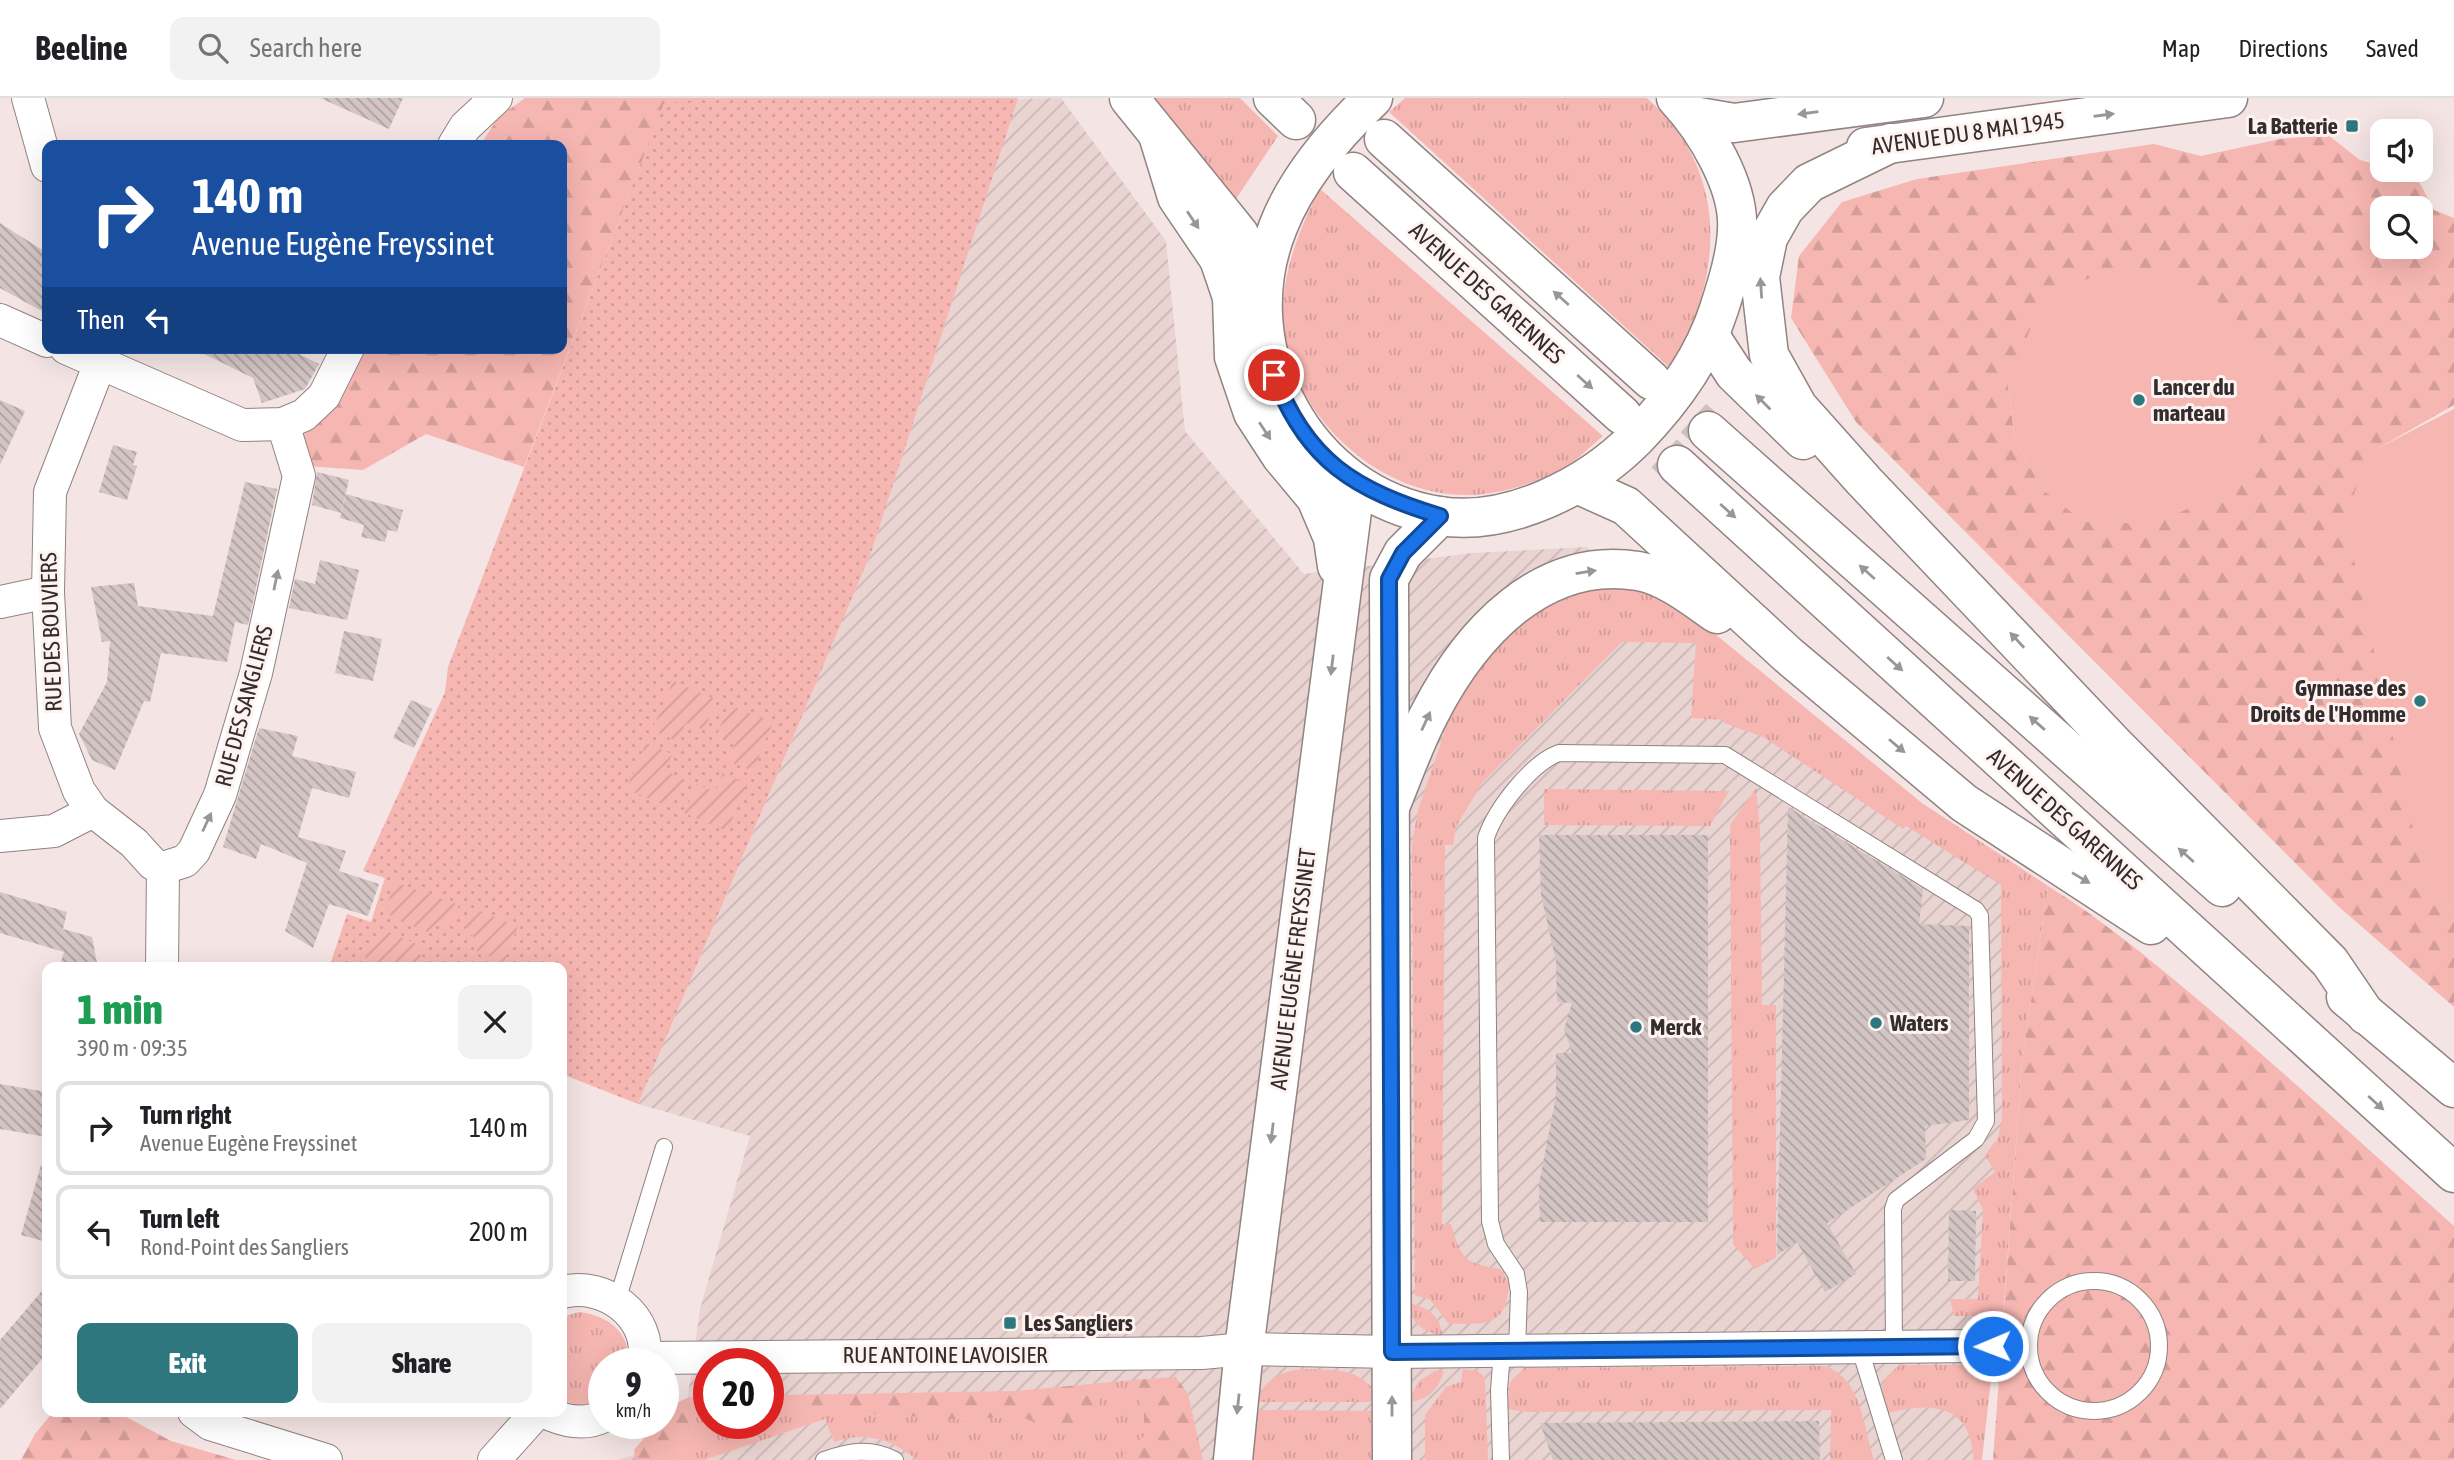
<!DOCTYPE html>
<meta charset="utf-8">
<style>
body{margin:0;font-family:"Asap Condensed",sans-serif;background:#f2f2f2;color:#202124;height:100vh;display:flex;flex-direction:column;font-size:26px;white-space:nowrap}
*{box-sizing:border-box;margin:0}
p{font-size:23px;color:#757577}
.icon{flex:none;width:38px;height:38px;fill:none;stroke:currentColor;stroke-width:2;stroke-linecap:round;stroke-linejoin:round}
.map{position:relative;flex:1;overflow:hidden}
.panel{position:absolute;left:42px;top:864px;width:525px;height:455px;display:flex;flex-direction:column;background:#fff;border-radius:14px;box-shadow:0 7px 28px #0002}
.panel>*{flex:none}
.banner{position:absolute;left:42px;top:42px;width:525px;height:214px;border-radius:14px;box-shadow:0 7px 28px #0002;background:#1a4fa0;color:#fff;overflow:hidden}
.fabs{position:absolute;left:2370px;top:21px;display:grid;gap:14px}
.fabs a{display:grid;place-items:center;width:63px;height:63px;border-radius:14px;background:#fff;box-shadow:0 7px 28px #0002;font-size:35px}
.speed{position:absolute;left:588px;top:1250px;display:flex;gap:14px;font-size:35px;font-weight:700;text-align:center}
.speed>*{display:grid;place-content:center;width:91px;height:91px;border-radius:50%;background:#fff;box-shadow:0 7px 28px #0002;line-height:1}
.speed small{font-size:18px;font-weight:400}
.speed .limit{border:10px solid #d22;background:#fff;color:#111}
.pin{position:absolute;display:grid;place-items:center;width:60px;height:60px;color:#fff;margin:-30px;border:4px solid #fff;border-radius:50%;box-shadow:0 2px 7px #0007}
.me{position:absolute;width:77px;margin:-38px;rotate:269deg;stroke-linejoin:round;filter:drop-shadow(0 0 5px #0008)}
.turn{display:flex;align-items:center;gap:24px;height:147px;padding:0 35px;font-size:32px}
.turn .icon{width:91px;height:91px;stroke-width:2.5}
.turn b{display:block;font-size:49px;line-height:60px}
.then{display:flex;align-items:center;height:66px;padding:0 35px;background:#0003;gap:14px;font-size:26px}
.round{display:grid;place-items:center;flex:none;width:74px;height:74px;border-radius:14px;background:#f2f2f2}
.head{display:flex;align-items:center;justify-content:space-between;height:119px;padding:0 35px}
h1{font-size:42px;font-weight:800;line-height:52px;color:#1e9e55}
.button{display:flex;gap:14px;margin-top:auto;padding:14px 35px}
.button a{flex:1;height:80px;border-radius:14px;background:#2e777e;color:#fff;font-size:28px;font-weight:800;line-height:80px;text-align:center}
.button a+a{background:#f2f2f2;color:#202124}
ul{padding:0;list-style:none}
li{display:flex;align-items:center;gap:21px;height:94px;margin:0 14px 10px;padding:0 21px;border:4px solid #e0e0e0;border-radius:14px}
li div{flex:1}
li b{display:block;font-size:26px}
li em{font-style:normal}
header{display:flex;align-items:center;gap:42px;box-sizing:border-box;height:98px;padding:0 35px;background:#fff;border-bottom:2px solid #e0e0e0}
header strong{font-size:33px}
nav{display:flex;gap:38px;margin-inline-start:auto;font-size:24px}
.search{width:490px;height:63px;background:#f2f2f2;display:flex;align-items:center;gap:18px;box-sizing:border-box;padding:0 24px;border-radius:14px;color:#757577;font-size:26px}
.map>svg:first-child{display:block}
.industrial{fill:url(#industrial-furrows);fill-rule:evenodd}
.grass{fill:url(#grass-tufts)}
.forest{fill:url(#forest-firs);fill-rule:evenodd}
.park{fill:url(#park-dots)}
.garden{fill:url(#garden-furrows)}
.pitch{fill:#f6b6b1}
.building{fill:url(#building-back-hatch)}
.lines{fill:none;stroke-linecap:round;stroke-linejoin:round}
.primary-tunnel{stroke:#cdc0bf;stroke-width:38;stroke-dasharray:38 19;stroke-linecap:butt}
.lane-casing{stroke:#908382;stroke-width:18}
.street-casing{stroke:#908382;stroke-width:34}
.secondary-casing{stroke:#908382;stroke-width:41}
.primary-casing{stroke:#908382;stroke-width:41}
.lane{stroke:#fff;stroke-width:16}
.street{stroke:#fff;stroke-width:32}
.secondary{stroke:#fff;stroke-width:38}
.primary{stroke:#fff;stroke-width:38}
.oneway{fill:#999696}
.route-casing{stroke:#114b97;stroke-width:18}
.route{stroke:#1a73e8;stroke-width:12}
.poi-dot{fill:#2e777e;stroke:#fff3f2;stroke-width:2.5}
.labels{text-anchor:middle;dominant-baseline:central;stroke-width:6;stroke-linejoin:round;paint-order:stroke}
.poi-label{font-size:23px;font-weight:bold;fill:#332d2d;stroke:#fff3f2;text-anchor:start}
.street-label{font-size:23px;fill:#332d2d;stroke:#fff3f2}
</style>
<header>
<strong>Beeline</strong>
<div class="search"><svg class="icon" aria-label="search" viewBox="0 0 24 24"><circle cx="10" cy="10" r="6"/><path d="M15 15l6 6"/></svg>Search here</div>
<nav><a>Map</a><a>Directions</a><a>Saved</a></nav>
</header>
<div class="map">
<svg width="2454" height="1362" viewBox="0 0 2454 1362">
<defs>
<pattern id="industrial-furrows" width="10" height="10" patternUnits="userSpaceOnUse" patternTransform="scale(1.75)"><rect width="10" height="10" fill="#ead4d2"/><path d="M-1 1l2-2M0 10L10 0M9 11l2-2" fill="none" stroke="#c9b6b5"/></pattern>
<pattern id="grass-tufts" width="24" height="20" patternUnits="userSpaceOnUse" patternTransform="scale(1.75)"><rect width="24" height="20" fill="#f6b6b1"/><path d="M3 7l-1-3M5 7V3M7 7l1-3M15 17l-1-3M17 17v-4M19 17l1-3" fill="none" stroke="#d39d99"/></pattern>
<pattern id="forest-firs" width="22" height="20" patternUnits="userSpaceOnUse" patternTransform="scale(1.75)"><rect width="22" height="20" fill="#f6b6b1"/><path d="M5 1l3.5 6h-7zM16 11l3.5 6h-7z" fill="#d39d99"/></pattern>
<pattern id="park-dots" width="8" height="8" patternUnits="userSpaceOnUse" patternTransform="scale(1.75)"><rect width="8" height="8" fill="#f6b6b1"/><path d="M2 2h.1M6 6h.1" fill="none" stroke="#d39d99" stroke-width="1.8" stroke-linecap="round"/></pattern>
<pattern id="garden-furrows" width="10" height="10" patternUnits="userSpaceOnUse" patternTransform="scale(1.75)"><rect width="10" height="10" fill="#f6b6b1"/><path d="M-1 1l2-2M0 10L10 0M9 11l2-2" fill="none" stroke="#d39d99"/></pattern>
<pattern id="building-back-hatch" width="6" height="6" patternUnits="userSpaceOnUse" patternTransform="scale(1.75)"><rect width="6" height="6" fill="#d3c5c4"/><path d="M-1 5l2 2M0 0l6 6M5-1l2 2" fill="none" stroke="#aca0a0"/></pattern>
</defs>
<rect width="100%" height="100%" fill="#f4e5e4"/>
<!-- industrial -->
<path class="industrial" d="M1061,0L1166,143L1185,333L1304,476L1472,455L1586,449L1652,494L2034,803L1980,1362H617L649,1352L687,1304L700,1211L750,1038L638,1006L871,455L1017,1ZM709,1265H768V1325H709Z"/>
<!-- grass -->
<g class="grass">
<path d="M1151,0H1240L1278,38L1236,101Z"/>
<path d="M1405,0H1647C1731,74 1724,180 1670,270L1389,14Z"/>
<path d="M1320,91L1603,338C1589,349 1574,366 1558,374C1532,386 1499,396 1471,397C1384,400 1301,326 1285,243C1276,190 1296,136 1320,91Z"/>
<path d="M1623,483L1677,505L1922,705L2048,788L2022,964L2002,1234H1981V1218H1954L1950,1201H1978L1983,1112L1973,1091L1995,1074L1985,1057L1998,1040L2002,1021L2001,787L1906,728L1903,731L1763,639L1724,625V622L1691,620L1696,545L1622,544L1482,685L1456,729L1453,747H1445L1442,1126H1451C1461,1161 1464,1165 1500,1171C1509,1182 1510,1188 1507,1201C1500,1231 1475,1225 1449,1226L1430,1202L1415,1197L1412,746L1418,712L1444,636L1438,632L1504,536L1553,492Z"/>
<path d="M1756,690L1760,731L1762,907H1776V1159L1755,1171L1733,1146L1730,727Z"/>
<path d="M1544,691L1729,693L1710,728L1544,727Z"/>
<path d="M1409,1205C1429,1210 1439,1217 1443,1238C1424,1234 1410,1226 1409,1205Z"/>
<path d="M579,1214C607,1217 631,1234 628,1265H604V1302L585,1308L562,1303V1219Z"/>
<path d="M1981,1262L1993,1263L1982,1362H1973C1973,1307 1931,1303 1888,1315L1882,1290L1886,1279L1900,1267H1960Z"/>
<path d="M1824,1268C1861,1278 1864,1330 1874,1362H1830L1831,1312L1528,1314L1507,1311L1510,1284L1524,1270Z"/>
<path d="M1304,1271C1337,1272 1365,1269 1380,1304H1257C1264,1281 1281,1273 1304,1271Z"/>
<path d="M1463,1271L1478,1273L1485,1280L1488,1362H1425V1317L1446,1289L1461,1284Z"/>
<path d="M1435,1273H1444C1439,1291 1427,1303 1408,1304L1419,1283Z"/>
<path d="M1133,1282L1144,1316V1339L1120,1362H917C892,1341 866,1333 834,1344L825,1321L704,1362H673L690,1338L702,1298L709,1297V1325H768V1297H779L798,1308L841,1314L950,1321L1022,1319L1060,1335L1097,1322L1101,1285Z"/>
<path d="M1255,1312L1380,1313V1362H1250Z"/>
</g>
<!-- forest -->
<g class="forest">
<path d="M525,0H723L664,6L524,369L426,336L363,372L307,368L299,339C330,325 351,280 367,250H562V47H480L498,20Z"/>
<path d="M2328,37L2360,62L2382,68V72L2416,78L2434,112L2454,120V307L2370,355L2425,786L2454,812V909L2338,808L1856,324L1791,220L1799,158L1842,104L1917,81L2154,46L2201,58L2280,41ZM2382,110H2420V149H2382ZM2008,286L2044,393L2015,343Z"/>
<path d="M2048,788C2111,827 2166,875 2222,922C2300,989 2377,1059 2454,1128V1362H1993L2022,964Z"/>
<path d="M1176,1279L1188,1296L1203,1362H1120L1144,1338V1316L1133,1282Z"/>
<path d="M1101,1285L1097,1322L1059,1335L1022,1319L950,1321L841,1314L798,1308L779,1297L1015,1293Z"/>
<path d="M702,1298L690,1338L673,1362H635L634,1352L657,1325H663V1318C675,1305 684,1298 702,1298Z"/>
<path d="M53,1314H117L171,1343L236,1362H21L35,1336Z"/>
</g>
<!-- park -->
<path class="park" d="M723,0H1018L871,455L638,1006L562,976V870H341L331,864L347,816L371,824L385,780L363,773L445,594L448,569L664,5Z"/>
<!-- garden -->
<g class="garden">
<path d="M673,583L717,602L704,632L686,625L677,643L652,632Z"/>
<path d="M729,607L773,624L753,673L728,663L735,645L717,637Z"/>
<path d="M646,645L672,656L665,673L683,681L672,710L626,691Z"/>
<path d="M723,675L747,686L727,733L684,715L697,686L715,694Z"/>
<path d="M395,784L459,807L452,824H438L427,834L391,819L387,807Z"/>
<path d="M472,810L518,828L504,864L477,853L475,840L465,830Z"/>
<path d="M386,833L421,848L420,856L428,870H386L365,861L373,840Z"/>
</g>
<!-- pitch -->
<g class="pitch">
<path d="M2129,170L2181,180L2231,212L2269,275L2268,318L2254,357L2213,399L2155,426L2084,424L2044,393L2015,343L2008,286L2034,222L2076,184Z"/>
<path d="M2454,311V812L2425,786L2345,421L2369,355Z"/>
</g>
<!-- building -->
<g class="building">
<path d="M320,0H403L389,31Z"/>
<path d="M0,125L44,153L47,167V216L0,190Z"/>
<path d="M192,250H287L319,266L305,291L262,305L253,280Z"/>
<path d="M0,302L25,313L0,367Z"/>
<path d="M113,347L137,354L133,367L137,368L127,402L99,394Z"/>
<path d="M317,374L349,382L341,415L312,407Z"/>
<path d="M245,384L277,391L248,527L235,524L227,564L161,555L150,604L144,603L115,672L92,662L79,636L107,584L110,543L102,544L91,489L134,485L138,508L213,518Z"/>
<path d="M346,396L403,412L397,434L388,432L385,444L361,439L364,427L340,420Z"/>
<path d="M320,462L359,472L347,522L289,510L295,481L315,486Z"/>
<path d="M344,533L382,541L373,583L335,575Z"/>
<path d="M411,602L432,611L414,650L393,640Z"/>
<path d="M259,630L298,638L292,658L356,674L349,700L312,690L298,739L346,753L339,773L379,786L368,818L329,806L313,850L285,833L307,765L261,746L256,761L223,749Z"/>
<path d="M1788,709L1923,791L1919,826L1969,828V1022L1925,1028L1926,1061L1827,1125L1856,1176L1825,1194L1797,1144L1777,1157Z"/>
<path d="M1539,737H1708V1124H1540L1539,1086L1556,998V955H1572L1564,931L1572,905L1557,904L1556,863L1541,797Z"/>
<path d="M0,794L67,814L63,831L92,839L98,870H59L64,854L0,835Z"/>
<path d="M0,986L47,994V1039L0,1031Z"/>
<path d="M41,1067L47,1068V1144L21,1137Z"/>
<path d="M1949,1112L1976,1113L1975,1183H1948Z"/>
<path d="M47,1187V1255L0,1311V1242Z"/>
<path d="M1819,1323L1820,1362H1553L1540,1325Z"/>
</g>
<g class="lines">
<!-- primary-tunnel -->
<g class="primary-tunnel">
<path d="M1651,282L1708,333"/>
<path d="M1622,317L1677,367"/>
</g>
<defs>
<g id="lane">
<circle cx="2094" cy="1248" r="65"/>
<path d="M617,1203L664,1049"/>
<path d="M1976,1248L2029,1247"/>
<path d="M1860,1251L1894,1362"/>
<path d="M1517,1253L1519,1194L1516,1176L1496,1146L1490,1123L1486,740C1495,712 1531,665 1559,655L1725,657L1976,812L1980,818L1986,1023L1976,1041L1896,1102L1893,1111L1894,1250"/>
<path d="M824,1362C850,1353 870,1349 895,1362"/>
<path d="M1501,1362L1499,1292L1502,1254"/>
</g>
<g id="street">
<path d="M28,0L47,68"/>
<path d="M454,47L465,29L496,0"/>
<path d="M0,222L47,243"/>
<path d="M66,250L242,327L283,326L304,317L324,298L348,250"/>
<path d="M100,265L50,394L48,494L55,630L79,693L93,713L134,745L153,766L163,770L185,763L194,753L220,697L256,575L299,378L283,326"/>
<path d="M0,504L48,494"/>
<path d="M0,738L54,733L93,713"/>
<path d="M162,870L163,770"/>
<path d="M562,1194C604,1183 653,1218 644,1265"/>
<path d="M645,1260L1202,1255L1244,1251L1392,1254L1976,1248"/>
<path d="M194,1314L210,1326L326,1362"/>
<path d="M545,1314C563,1323 585,1328 604,1318"/>
<path d="M494,1362L537,1314"/>
</g>
<g id="secondary">
<path d="M1158,37L1177,99L1219,161L1232,199L1234,259L1253,315L1281,358L1316,400L1333,440L1337,468"/>
<path d="M1233,1362L1244,1251L1352,413L1348,380"/>
<path d="M1392,1362L1389,481L1403,455L1440,418"/>
</g>
<g id="primary">
<path d="M1129,0L1239,136L1263,187"/>
<path d="M1273,0L1296,22"/>
<path d="M1373,0C1335,36 1297,80 1278,129C1228,252 1306,397 1439,418C1509,429 1588,388 1636,340C1672,303 1703,261 1719,211C1727,186 1736,158 1737,132C1740,88 1705,31 1676,0"/>
<path d="M1693,18L1734,25L1924,0"/>
<path d="M1384,41L1651,282"/>
<path d="M1891,45L1809,85L1785,110L1768,140L1760,179L1769,257L1798,309L1864,383L2114,646L2330,864L2366,917"/>
<path d="M1866,49L2228,0"/>
<path d="M1353,74L1622,317"/>
<path d="M1710,238L1734,275L1803,342"/>
<path d="M1708,333L2222,789"/>
<path d="M1677,367L2454,1075"/>
<path d="M1577,386L1626,408L1788,557L1964,705L2151,827"/>
<path d="M1390,709C1403,678 1414,645 1430,615C1470,537 1541,457 1638,473C1667,478 1694,500 1717,516"/>
<path d="M2346,899L2454,990"/>
</g>
</defs>
<!-- lane casing -->
<use href="#lane" class="lane-casing"/>
<!-- street casing -->
<use href="#street" class="street-casing"/>
<!-- secondary casing -->
<use href="#secondary" class="secondary-casing"/>
<!-- primary casing -->
<use href="#primary" class="primary-casing"/>
<!-- lane -->
<use href="#lane" class="lane"/>
<!-- street -->
<use href="#street" class="street"/>
<!-- secondary -->
<use href="#secondary" class="secondary"/>
<!-- primary -->
<use href="#primary" class="primary"/>
</g>
<!-- one-way arrows -->
<defs><path id="oneway-solid" d="M-6-.8H1V-3.2L6.5 0L1 3.2V.8H-6Z" transform="scale(1.75)"/></defs>
<g class="oneway">
<use href="#oneway-solid" transform="translate(1808 15) rotate(172)"/>
<use href="#oneway-solid" transform="translate(2104 17) rotate(-8)"/>
<use href="#oneway-solid" transform="translate(1193 122) rotate(56)"/>
<use href="#oneway-solid" transform="translate(1761 190) rotate(-94)"/>
<use href="#oneway-solid" transform="translate(1561 200) rotate(-138)"/>
<use href="#oneway-solid" transform="translate(1585 284) rotate(42)"/>
<use href="#oneway-solid" transform="translate(1763 304) rotate(-135)"/>
<use href="#oneway-solid" transform="translate(1265 333) rotate(57)"/>
<use href="#oneway-solid" transform="translate(1728 413) rotate(42)"/>
<use href="#oneway-solid" transform="translate(1586 474) rotate(-9)"/>
<use href="#oneway-solid" transform="translate(1867 474) rotate(-138)"/>
<use href="#oneway-solid" transform="translate(276 482) rotate(-78)"/>
<use href="#oneway-solid" transform="translate(2017 542) rotate(-133)"/>
<use href="#oneway-solid" transform="translate(1895 566) rotate(42)"/>
<use href="#oneway-solid" transform="translate(1332 567) rotate(97)"/>
<use href="#oneway-solid" transform="translate(1426 623) rotate(-65)"/>
<use href="#oneway-solid" transform="translate(2037 625) rotate(-139)"/>
<use href="#oneway-solid" transform="translate(1897 648) rotate(40)"/>
<use href="#oneway-solid" transform="translate(207 724) rotate(-65)"/>
<use href="#oneway-solid" transform="translate(2186 757) rotate(-138)"/>
<use href="#oneway-solid" transform="translate(2081 780) rotate(31)"/>
<use href="#oneway-solid" transform="translate(2376 1005) rotate(42)"/>
<use href="#oneway-solid" transform="translate(1272 1035) rotate(97)"/>
<use href="#oneway-solid" transform="translate(1238 1306) rotate(96)"/>
<use href="#oneway-solid" transform="translate(1392 1308) rotate(-90)"/>
</g>
<g class="lines">
<defs>
<path id="route" d="M1274,277C1306,363 1355,392 1440,418L1403,455L1389,481L1392,1254L1993,1248"/>
</defs>
<!-- route casing -->
<use href="#route" class="route-casing"/>
<!-- route -->
<use href="#route" class="route"/>
</g>
<!-- markers -->
<g class="poi-dot">
<rect x="2345" y="21" width="14" height="14" rx="3.5"/>
<circle cx="2139" cy="302" r="7"/>
<circle cx="2420" cy="603" r="7"/>
<circle cx="1876" cy="925" r="7"/>
<circle cx="1636" cy="929" r="7"/>
<rect x="1003" y="1218" width="14" height="14" rx="3.5"/>
</g>
<g class="labels">
<!-- poi labels -->
<g class="poi-label">
<text x="2338" y="28" text-anchor="end">La Batterie</text>
<text x="2153" y="289">Lancer du<tspan x="2153" dy="26">marteau</tspan></text>
<text x="2406" y="590" text-anchor="end">Gymnase des<tspan x="2406" dy="26">Droits de l'Homme</tspan></text>
<text x="1890" y="925">Waters</text>
<text x="1650" y="929">Merck</text>
<text x="1024" y="1225">Les Sangliers</text>
</g>
<!-- street labels -->
<g class="street-label">
<text transform="translate(1968 35) rotate(-8)">AVENUE DU 8 MAI 1945</text>
<text transform="translate(1487 195) rotate(42)">AVENUE DES GARENNES</text>
<text transform="translate(51 534) rotate(-92)">RUE DES BOUVIERS</text>
<text transform="translate(244 608) rotate(-75)">RUE DES SANGLIERS</text>
<text transform="translate(2065 721) rotate(42)">AVENUE DES GARENNES</text>
<text transform="translate(1293 871) rotate(-83)">AVENUE EUGÈNE FREYSSINET</text>
<text x="945" y="1257">RUE ANTOINE LAVOISIER</text>
</g>
</g>
</svg>
<div class="fabs">
<a><svg class="icon" aria-label="sound" viewBox="0 0 24 24"><path d="M4 9h4l5-4v14l-5-4H4zM17 9q2 3 0 6"/></svg></a>
<a><svg class="icon" aria-label="search" viewBox="0 0 24 24"><circle cx="10" cy="10" r="6"/><path d="M15 15l6 6"/></svg></a>
</div>
<div class="speed"><div>9<small>km/h</small></div><div class="limit">20</div></div>
<div class="pin" style="left:1274px;top:277px;background:#d93025"><svg class="icon" aria-label="arrive" viewBox="0 0 24 24"><path d="M6 21V4h12l-3 4 3 4H6"/></svg></div>
<svg class="me" style="left:1993px;top:1248px" viewBox="-20 -20 40 40"><circle r="17" fill="#1a73e8" stroke="#fff" stroke-width="3"/><path d="M0-11L8 9 0 5-8 9z" fill="#fff"/></svg>
<div class="banner">
<div class="turn"><svg class="icon" aria-label="right" viewBox="0 0 24 24"><path d="M7 20v-9h11M14 6l5 5-5 5"/></svg><div><b>140 m</b>Avenue Eugène Freyssinet</div></div>
<div class="then">Then<svg class="icon" aria-label="left" viewBox="0 0 24 24"><path d="M17 20v-9H6M10 6l-5 5 5 5"/></svg></div>
</div>
<section class="panel">
<div class="head"><div><h1>1 min</h1><p>390 m · 09:35</p></div><a class="round"><svg class="icon" aria-label="close" viewBox="0 0 24 24"><path d="M6 6l12 12M18 6L6 18"/></svg></a></div>
<ul>
<li><svg class="icon" aria-label="right" viewBox="0 0 24 24"><path d="M7 20v-9h11M14 6l5 5-5 5"/></svg><div><b>Turn right</b><p>Avenue Eugène Freyssinet</p></div><em>140 m</em></li>
<li><svg class="icon" aria-label="left" viewBox="0 0 24 24"><path d="M17 20v-9H6M10 6l-5 5 5 5"/></svg><div><b>Turn left</b><p>Rond-Point des Sangliers</p></div><em>200 m</em></li>
</ul>
<div class="button"><a>Exit</a><a>Share</a></div>
</section>
</div>
